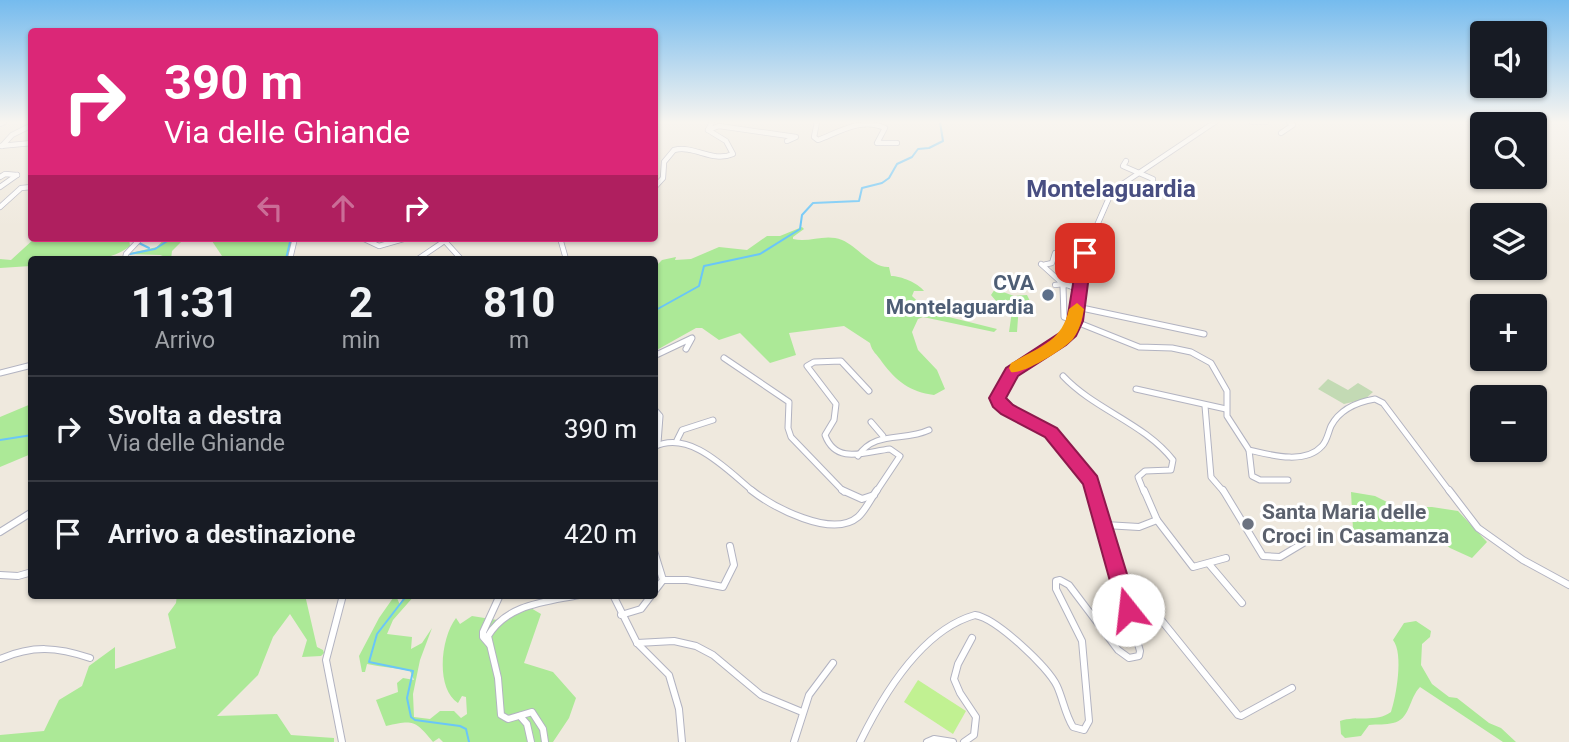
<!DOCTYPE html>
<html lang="it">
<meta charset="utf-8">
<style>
body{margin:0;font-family:Roboto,sans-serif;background:#242831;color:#f1f3f6;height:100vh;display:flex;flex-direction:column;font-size:26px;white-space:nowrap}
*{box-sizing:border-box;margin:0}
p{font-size:23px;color:#9ea1a6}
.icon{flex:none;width:38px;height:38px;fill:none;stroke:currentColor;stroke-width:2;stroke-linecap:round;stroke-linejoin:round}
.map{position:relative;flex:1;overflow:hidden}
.side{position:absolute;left:28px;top:256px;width:630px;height:343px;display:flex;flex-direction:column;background:#171b24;border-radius:7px;box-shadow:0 2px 5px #0004}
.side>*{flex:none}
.banner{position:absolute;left:28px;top:28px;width:630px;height:214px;border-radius:7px;box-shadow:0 2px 5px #0004;background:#db2777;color:#fff;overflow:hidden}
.buttons{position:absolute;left:1470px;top:21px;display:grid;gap:14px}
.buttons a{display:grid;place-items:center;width:77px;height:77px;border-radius:7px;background:#171b24;box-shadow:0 2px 5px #0004;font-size:35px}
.pin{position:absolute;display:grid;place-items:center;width:60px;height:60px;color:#fff;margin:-30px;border-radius:14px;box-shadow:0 4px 10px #0006}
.me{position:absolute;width:77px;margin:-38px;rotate:344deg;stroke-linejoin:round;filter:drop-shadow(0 0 5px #0008)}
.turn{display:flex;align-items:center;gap:24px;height:147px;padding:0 21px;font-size:32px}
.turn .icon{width:91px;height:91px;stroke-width:2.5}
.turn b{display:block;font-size:49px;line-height:60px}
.lanes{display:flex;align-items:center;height:66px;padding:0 21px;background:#0003;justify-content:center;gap:35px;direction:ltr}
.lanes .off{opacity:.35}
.eta{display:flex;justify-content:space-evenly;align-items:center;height:119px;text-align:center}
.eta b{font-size:42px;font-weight:700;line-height:49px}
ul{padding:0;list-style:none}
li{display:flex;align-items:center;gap:21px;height:105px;padding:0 21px;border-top:2px solid #363941}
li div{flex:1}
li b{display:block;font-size:26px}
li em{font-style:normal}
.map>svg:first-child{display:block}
.green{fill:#ace997}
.cemetery{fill:#c3dab4}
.pitch{fill:#c1f192}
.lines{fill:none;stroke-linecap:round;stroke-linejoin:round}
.stream{stroke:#6ac6f8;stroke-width:2}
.minor-far2-casing{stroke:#b2b3c1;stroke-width:6}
.minor-far1-casing{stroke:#b2b3c1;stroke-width:7}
.minor-casing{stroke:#b2b3c1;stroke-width:8}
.minor-far2{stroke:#fff;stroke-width:4.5}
.minor-far1{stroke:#fff;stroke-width:5}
.minor{stroke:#fff;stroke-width:6}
.route{fill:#db2777;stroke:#8e194d;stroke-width:2}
.slow{fill:#f59e0b}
.service-dot{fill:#5c6f8a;stroke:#fff;stroke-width:2.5}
.worship-dot{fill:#6b7280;stroke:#fff;stroke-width:2.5}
.labels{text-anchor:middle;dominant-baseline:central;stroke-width:6;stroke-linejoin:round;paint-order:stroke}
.service-label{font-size:21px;font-weight:bold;fill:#4e5e75;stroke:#fff;text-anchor:end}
.worship-label{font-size:21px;font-weight:bold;fill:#5b616d;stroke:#fff;text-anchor:start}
.quarter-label{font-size:24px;font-weight:bold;fill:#484e81;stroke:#fff}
</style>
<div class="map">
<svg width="1569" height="742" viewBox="0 0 1569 742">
<rect width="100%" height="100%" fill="#efe9de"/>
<!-- green -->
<g class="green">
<path d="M802,227L804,229L793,237V239C810,243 825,233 842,240C857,246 872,268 889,267L891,276C901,276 918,283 924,291H914L912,296L929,312L997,329L994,332L923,317L918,319L912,332L918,350L937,370L945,389L934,395C910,392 896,381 882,362C877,354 872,352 870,343L844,326L789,333L796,355L770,363L740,333L719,340L702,328H696L655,351V267L662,260L676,257L675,260L691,259L719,247L747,250L767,236H780Z"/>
<path d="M35,238H129L130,246C103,267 64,259 32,259L31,266L0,268V259L11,260Z"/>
<path d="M165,238H203L183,240L172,251L171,259L160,255L126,254L157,247Z"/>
<path d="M210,238H294L288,259H224Z"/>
<path d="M995,289L1014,296L1027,295L1030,301L1019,304L1017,332H1009L1012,311L1001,307L991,295Z"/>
<path d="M31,404V454L0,467V417Z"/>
<path d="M1351,492L1375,496L1397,507H1432L1458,511L1487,542L1472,558L1450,548L1437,537L1419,532L1371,539L1341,529V526L1353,529Z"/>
<path d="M177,595H305L317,647L323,650L324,653L321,656L302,657L307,640L290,614L273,637L258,675L217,716L277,714L291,735L334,738V742H0V735L44,731L59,700L82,686L89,666L115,647V669L176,648L168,614L176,603Z"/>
<path d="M405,595H415L393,620L387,634L412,637L411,649L422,643L432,628L420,660L413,694L414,717L430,719L440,711H454L461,718L467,714L466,697L462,696L458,703C435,688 441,637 456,618L460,624L472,616L497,620L524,604L541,614L524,663L553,672L576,698L569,718L553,742H443L439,738L433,742C415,720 413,720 386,726L376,700L398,692L397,683L403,678L414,680L410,671C397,668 381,667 367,664L365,672H362L359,656L379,618L393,598H397L400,605Z"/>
<path d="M1416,621L1431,631L1430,637L1422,644L1421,665L1432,684L1449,697L1457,698L1489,723L1501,728L1516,742H1503L1420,687C1409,698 1410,720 1393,723C1386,725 1377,724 1369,725L1361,736L1345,738L1341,734L1340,721C1357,715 1376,723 1391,712C1396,697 1404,654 1393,640L1404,623Z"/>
</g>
<!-- cemetery -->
<path class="cemetery" d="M1328,379L1348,390L1358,383L1373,392L1365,399L1344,404L1318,389Z"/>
<!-- pitch -->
<path class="pitch" d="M918,680L966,711L953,734L904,702Z"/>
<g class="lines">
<!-- stream -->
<g class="stream">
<path d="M139,243L149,248"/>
<path d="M130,254L155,249L172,238"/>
<path d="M286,259L291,238"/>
<path d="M654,311L699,286L704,266L760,254L800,229L802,215L813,203L859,201L862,188L882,183L889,178L897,164L912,157L918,149L929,148L943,141L940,122"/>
<path d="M0,440L32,435"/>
<path d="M407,595L377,634L369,662L413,671L407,698L411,717L415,720L460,726L466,729L469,742"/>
</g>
<defs>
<g id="minor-far2">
<path d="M817,122L814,137L818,140C839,132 862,117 885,128L877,143H897"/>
<path d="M1252,122H1266"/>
<path d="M0,124L4,122"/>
<path d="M708,130L719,126L796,137L787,141"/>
<path d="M1281,133L1293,125L1289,122"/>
<path d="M0,146L32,143"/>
<path d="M2,146L12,135L32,125"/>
<path d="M1126,161L1123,166L1153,179L1152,184"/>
<path d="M0,177L5,174L17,175"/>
<path d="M0,187L17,175"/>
<path d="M654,188L663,178L664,162L674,150C695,145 712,163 733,154L726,141L708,130L712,122"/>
<path d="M0,207L21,188L32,187"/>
<path d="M362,238L379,246L407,238"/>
<path d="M442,238L461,259"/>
<path d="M560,238L566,259"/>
<path d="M125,259L126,254L141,238"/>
<path d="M290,259L295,238"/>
<path d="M418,259L446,240"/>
<path d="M1041,264L1063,284L1055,285"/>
<path d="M1043,265L1052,263L1055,253"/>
<path d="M1063,288V284L1078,288"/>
<path d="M1079,288L1084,255L1112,191L1215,122"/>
</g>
<g id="minor-far1">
<path d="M1063,286L1064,317L1139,347L1172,348L1191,352L1211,363L1227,391V416L1249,450C1270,455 1305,465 1322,446C1327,441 1328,433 1331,426C1340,409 1357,402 1375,399L1383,403L1450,492"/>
<path d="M1071,286L1079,288"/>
<path d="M1079,286C1077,299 1078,317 1072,329C1055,363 1005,356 998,403L1051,433L1091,481L1094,492"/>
<path d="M1077,307L1204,334"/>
<path d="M654,356L692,338L686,349"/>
<path d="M724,358L789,402L788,428L791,437L844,492"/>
<path d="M0,373L32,365"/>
<path d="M1063,376C1095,410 1144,423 1173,460L1171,470L1145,471L1138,477L1144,492"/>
<path d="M1136,389L1226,409"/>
<path d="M869,391L841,361L814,362L807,366L836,404L834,420L825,435C836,465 865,452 890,449L900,456L876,492"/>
<path d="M1205,406L1211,477L1224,492"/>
<path d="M654,409L660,416L658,443"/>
<path d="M871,422L883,436"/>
<path d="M677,440L682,430L713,420"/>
<path d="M654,447C690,429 727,470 754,492"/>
<path d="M1249,450L1252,476L1260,480H1288"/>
<path d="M858,456C875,430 904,442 929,430"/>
</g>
<g id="minor">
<path d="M751,490C773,507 832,539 858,517C865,511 871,498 877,490"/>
<path d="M842,490L862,499L874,495"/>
<path d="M1223,490L1263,556L1280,557L1305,542"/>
<path d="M1449,490L1478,528L1523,560L1569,585"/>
<path d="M1157,520L1193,567L1226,558"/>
<path d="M1105,525L1139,527L1157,520L1144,490"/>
<path d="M0,532L32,512"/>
<path d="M1209,564L1242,603"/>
<path d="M0,575L18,576L32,572"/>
<path d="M663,580H687L723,587L734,565L730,546"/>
<path d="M1121,583L1158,616L1238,715L1241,716L1292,688"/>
<path d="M613,595L637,643L669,675L679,709L682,742"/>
<path d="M621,615L641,609L663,580L654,551"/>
<path d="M637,643L674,641L696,646L713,655L761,695L802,712"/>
<path d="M489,644L483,637V632L500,595"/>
<path d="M0,659C33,645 57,647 90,658"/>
<path d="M520,716L527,724L531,742"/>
<path d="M342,742L326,660L343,595"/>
<path d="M545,742L543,729L532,712L508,719L501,715L498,678L488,636C507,604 545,602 579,595"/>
<path d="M794,742L809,695L833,663"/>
<path d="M860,742C883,695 922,630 975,615C996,618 1048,667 1057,686C1063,699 1065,714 1073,727L1084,730L1089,721L1082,641L1056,589V581L1060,580L1069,585L1118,650L1129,658L1139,656L1140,651L1094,490"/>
<path d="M927,742L934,739L953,742"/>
<path d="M964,742L974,735L976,717L960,693L954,679L958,664L972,638"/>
</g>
</defs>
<!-- minor-far2 casing -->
<use href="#minor-far2" class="minor-far2-casing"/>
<!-- minor-far1 casing -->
<use href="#minor-far1" class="minor-far1-casing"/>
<!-- minor casing -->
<use href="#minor" class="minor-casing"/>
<!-- minor-far2 -->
<use href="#minor-far2" class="minor-far2"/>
<!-- minor-far1 -->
<use href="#minor-far1" class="minor-far1"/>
<!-- minor -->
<use href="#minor" class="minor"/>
</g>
<!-- sky -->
<linearGradient id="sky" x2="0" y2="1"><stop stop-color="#75bbee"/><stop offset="0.54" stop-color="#f8f5f0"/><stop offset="1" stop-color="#f8f5f0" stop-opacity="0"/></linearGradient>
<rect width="1569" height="226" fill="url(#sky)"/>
<!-- route -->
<path class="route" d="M1085,248L1092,253L1083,321L1076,336L1066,345L1018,376L1006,398L1013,405L1057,428L1097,476L1138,610L1135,617L1128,619L1121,617L1118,610L1083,484L1045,437L1001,414L993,407L989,398L1006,368L1064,330L1067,321L1078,253Z"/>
<!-- slow -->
<path class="slow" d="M1077,303L1084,309C1082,320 1080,329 1073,339C1065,349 1022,375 1011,372L1009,368L1011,363C1039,347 1062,342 1069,309Z"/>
<!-- markers -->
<circle class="service-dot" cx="1048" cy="295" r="7"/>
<circle class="worship-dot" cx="1248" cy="524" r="7"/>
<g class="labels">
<!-- service labels -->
<g class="service-label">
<text x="1034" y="283">CVA<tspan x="1034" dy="24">Montelaguardia</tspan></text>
</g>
<!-- worship labels -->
<g class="worship-label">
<text x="1262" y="512">Santa Maria delle<tspan x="1262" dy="24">Croci in Casamanza</tspan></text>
</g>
<!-- quarter labels -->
<g class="quarter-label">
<text x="1111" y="189">Montelaguardia</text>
</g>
</g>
</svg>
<div class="buttons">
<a><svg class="icon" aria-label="sound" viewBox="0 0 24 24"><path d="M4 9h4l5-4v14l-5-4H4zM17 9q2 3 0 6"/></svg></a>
<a><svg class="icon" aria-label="search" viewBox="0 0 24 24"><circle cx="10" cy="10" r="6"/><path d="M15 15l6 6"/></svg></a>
<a><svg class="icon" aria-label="layers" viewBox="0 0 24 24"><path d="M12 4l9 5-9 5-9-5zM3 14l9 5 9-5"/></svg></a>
<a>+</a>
<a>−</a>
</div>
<div class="pin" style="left:1085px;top:253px;background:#d93025"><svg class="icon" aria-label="arrive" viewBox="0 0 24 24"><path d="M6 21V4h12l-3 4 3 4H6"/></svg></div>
<svg class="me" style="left:1128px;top:610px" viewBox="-20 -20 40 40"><circle r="19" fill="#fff"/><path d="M0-13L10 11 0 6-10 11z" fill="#db2777"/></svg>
<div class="banner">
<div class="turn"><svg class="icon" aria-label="right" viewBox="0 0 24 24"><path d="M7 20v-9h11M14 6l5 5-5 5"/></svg><div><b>390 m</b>Via delle Ghiande</div></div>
<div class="lanes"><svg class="icon off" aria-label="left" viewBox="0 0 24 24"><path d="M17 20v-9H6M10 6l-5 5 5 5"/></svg><svg class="icon off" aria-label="ahead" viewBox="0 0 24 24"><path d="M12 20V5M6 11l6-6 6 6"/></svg><svg class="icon" aria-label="right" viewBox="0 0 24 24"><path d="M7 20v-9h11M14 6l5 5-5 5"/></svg></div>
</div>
<section class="side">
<div class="eta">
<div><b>11:31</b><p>Arrivo</p></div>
<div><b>2</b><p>min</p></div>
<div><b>810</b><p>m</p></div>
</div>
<ul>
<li><svg class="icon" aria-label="right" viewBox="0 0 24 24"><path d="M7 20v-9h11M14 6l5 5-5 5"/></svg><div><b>Svolta a destra</b><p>Via delle Ghiande</p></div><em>390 m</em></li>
<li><svg class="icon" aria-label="arrive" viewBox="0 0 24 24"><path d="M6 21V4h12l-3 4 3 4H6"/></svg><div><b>Arrivo a destinazione</b></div><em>420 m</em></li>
</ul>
</section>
</div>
